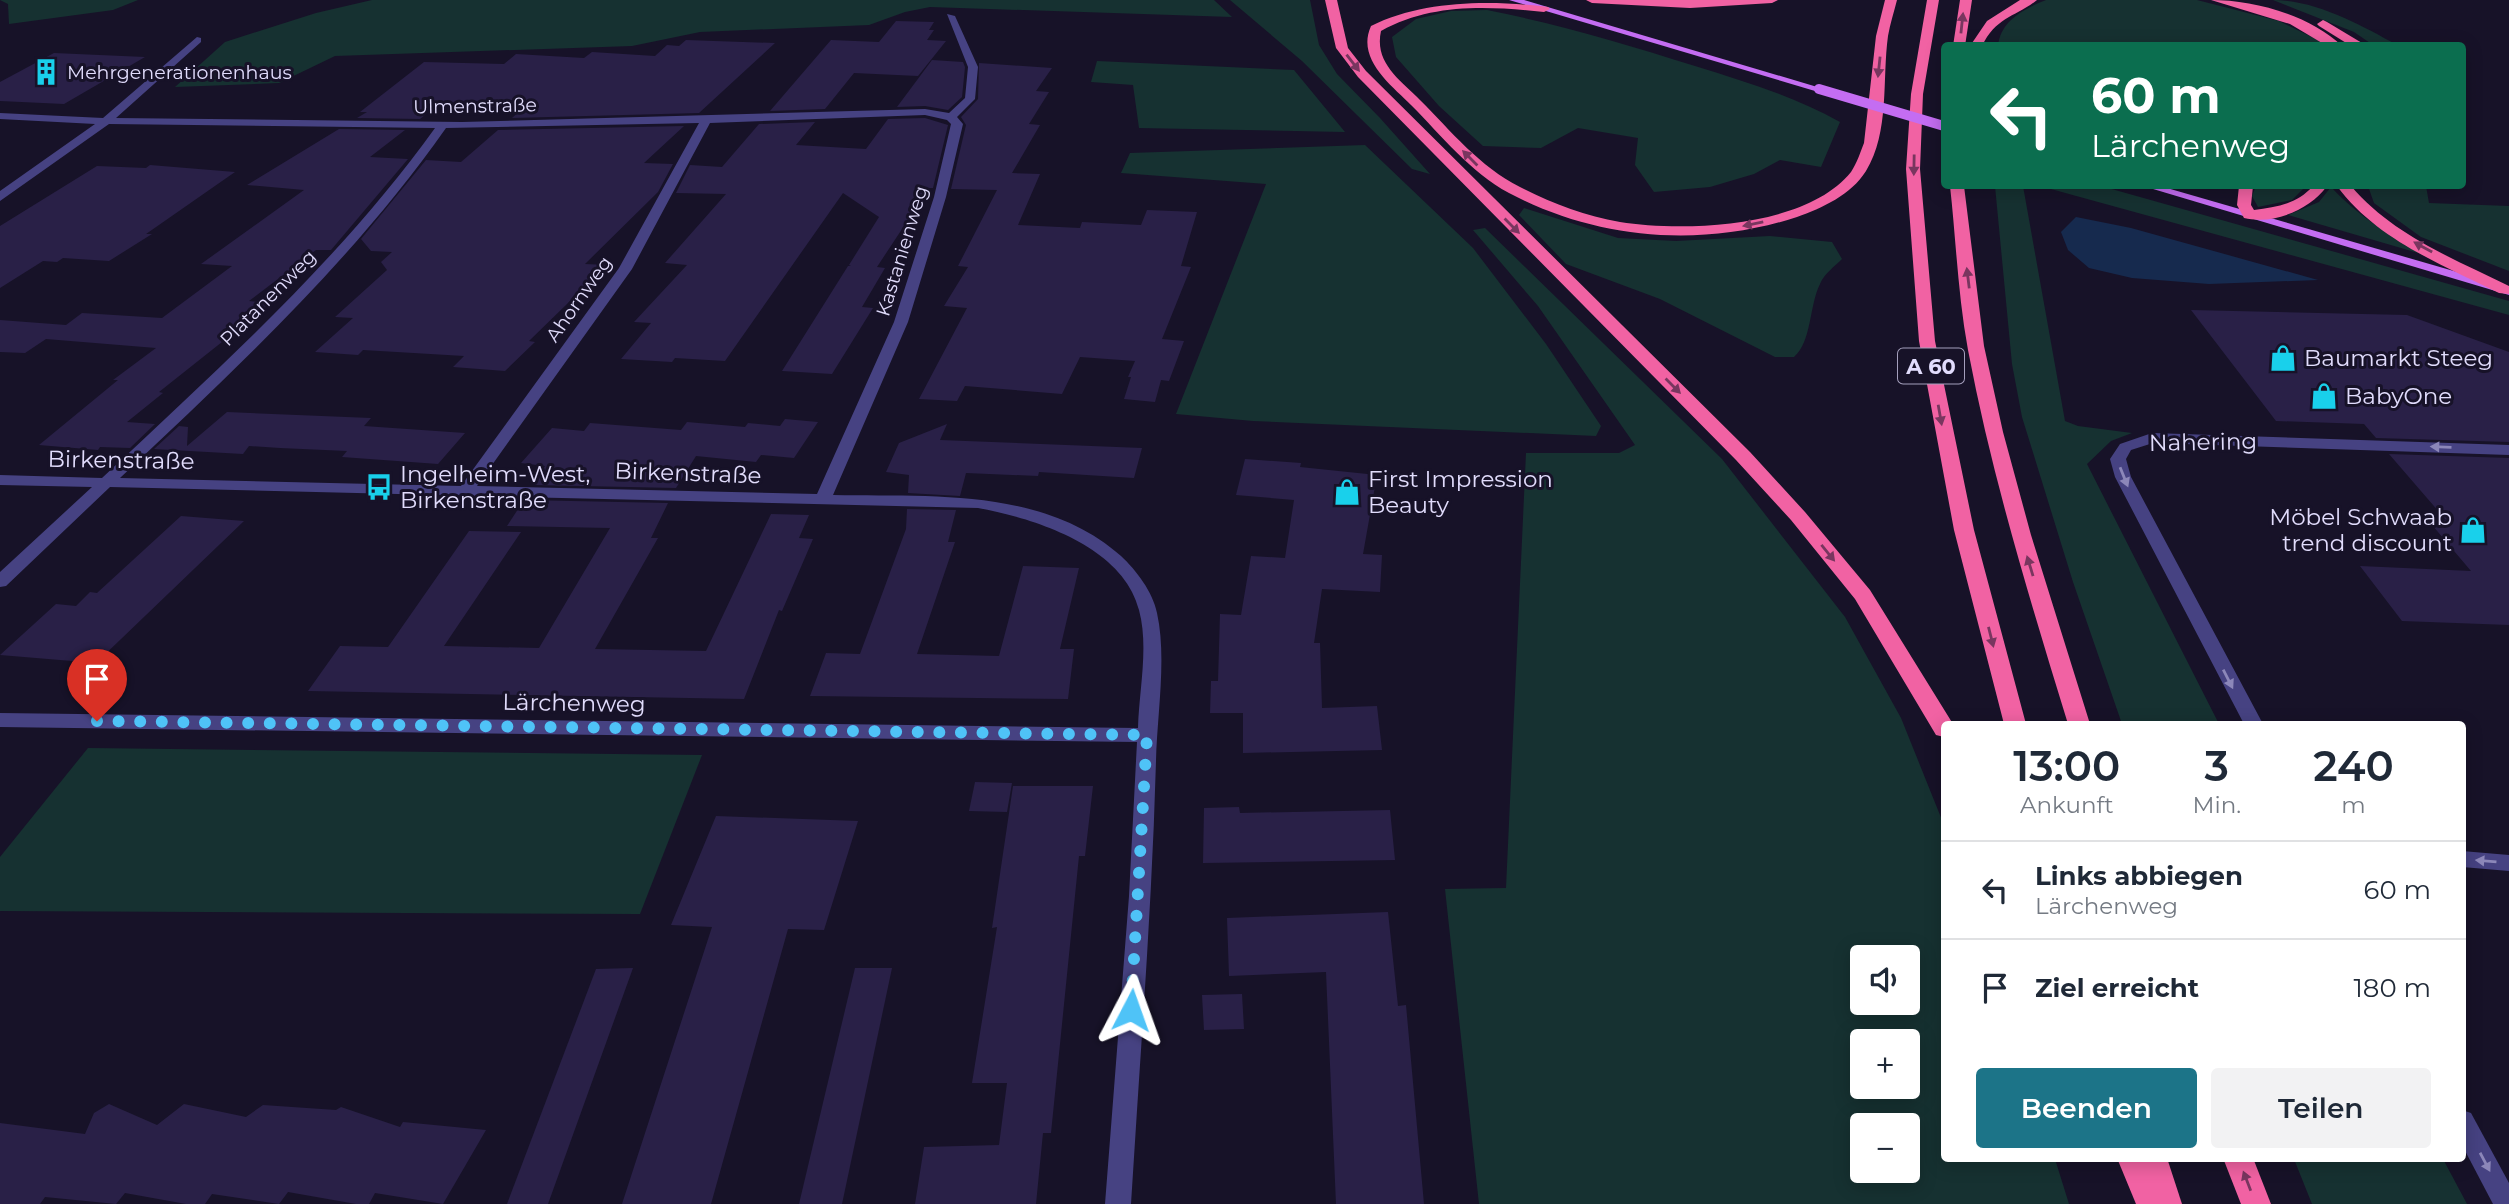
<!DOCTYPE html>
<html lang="de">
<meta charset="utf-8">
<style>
body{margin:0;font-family:Montserrat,sans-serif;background:#f2f2f3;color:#1f2937;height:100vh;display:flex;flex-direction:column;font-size:26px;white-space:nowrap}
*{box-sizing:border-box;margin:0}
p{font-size:23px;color:#747a83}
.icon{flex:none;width:38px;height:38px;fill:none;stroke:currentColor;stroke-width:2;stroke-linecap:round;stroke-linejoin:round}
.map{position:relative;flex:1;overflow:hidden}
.drawer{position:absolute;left:1941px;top:721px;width:525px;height:441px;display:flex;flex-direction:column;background:#fff;border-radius:7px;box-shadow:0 4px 18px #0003}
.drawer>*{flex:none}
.guide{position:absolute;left:1941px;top:42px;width:525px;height:147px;border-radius:7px;box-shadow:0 4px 18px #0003;background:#0b6e4f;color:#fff;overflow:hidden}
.fabs{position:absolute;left:1850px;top:945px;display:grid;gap:14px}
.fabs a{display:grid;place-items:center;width:70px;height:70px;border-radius:7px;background:#fff;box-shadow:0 4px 18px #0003;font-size:35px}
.pin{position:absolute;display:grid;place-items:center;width:60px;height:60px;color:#fff;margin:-72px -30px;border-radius:50% 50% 50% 0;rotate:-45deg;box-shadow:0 0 7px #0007}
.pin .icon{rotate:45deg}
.me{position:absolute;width:77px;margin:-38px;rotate:4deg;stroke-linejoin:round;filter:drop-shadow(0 0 5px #0008)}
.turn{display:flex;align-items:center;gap:24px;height:147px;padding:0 35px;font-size:32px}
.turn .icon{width:91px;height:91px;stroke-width:2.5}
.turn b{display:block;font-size:49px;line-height:60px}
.eta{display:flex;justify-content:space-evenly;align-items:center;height:119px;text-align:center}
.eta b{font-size:42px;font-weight:600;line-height:49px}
.cta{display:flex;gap:14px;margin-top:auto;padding:14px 35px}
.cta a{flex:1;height:80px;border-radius:7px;background:#1c7488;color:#fff;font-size:28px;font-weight:600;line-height:80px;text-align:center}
.cta a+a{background:#f2f2f3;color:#1f2937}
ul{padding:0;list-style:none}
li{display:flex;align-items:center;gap:21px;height:98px;padding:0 35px;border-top:2px solid #e0e1e3}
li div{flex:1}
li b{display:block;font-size:26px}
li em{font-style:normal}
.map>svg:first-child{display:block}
.green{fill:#163131;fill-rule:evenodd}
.water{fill:#162a4e}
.building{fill:#292047}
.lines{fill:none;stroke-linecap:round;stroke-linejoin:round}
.minor{fill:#464282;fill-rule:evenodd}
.major{fill:#c46df2;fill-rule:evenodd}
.highway{fill:#f162a3;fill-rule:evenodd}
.major-bridge{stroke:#c46df2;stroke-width:10}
.oneway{fill:#79365f}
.oneway2{fill:#8c87b9}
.route{stroke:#4fc3f7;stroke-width:12;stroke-dasharray:0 21.6}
.labels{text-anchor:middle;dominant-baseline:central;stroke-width:6;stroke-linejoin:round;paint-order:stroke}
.far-poi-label{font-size:19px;fill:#e1dcfc;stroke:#171228;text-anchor:start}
.far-street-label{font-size:19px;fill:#e1dcfc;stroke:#171228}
.shield{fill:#171228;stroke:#a49fbc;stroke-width:2}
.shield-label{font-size:21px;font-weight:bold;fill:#e1dcfc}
.poi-label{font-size:23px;fill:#e1dcfc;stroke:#171228;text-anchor:start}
.street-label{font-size:23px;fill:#e1dcfc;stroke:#171228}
</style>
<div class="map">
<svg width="2509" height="1204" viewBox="0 0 2509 1204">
<rect width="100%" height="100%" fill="#171228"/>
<!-- green -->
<g class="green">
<path d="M0,0H138L113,10L9,24L8,4Z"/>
<path d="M372,0H1214L1232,17L930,7L905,12L869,25L700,32L632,46L335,56L279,83L175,87L225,42L316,13Z"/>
<path d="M1230,0H1310L1319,45L1337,74L1380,118L1430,174L1412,169L1302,61Z"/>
<path d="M2046,0H2197L2279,21L2318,40L2324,45L1998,46C2000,20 2026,8 2046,0Z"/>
<path d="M2273,0C2316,0 2361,25 2397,45H2373L2354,32Z"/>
<path d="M1487,10C1558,24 1626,44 1695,66C1746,82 1793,96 1840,122L1821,167L1780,160L1754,174L1710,187L1654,192L1635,165L1638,138L1578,128L1541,148L1483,146L1439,106L1396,57L1392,37L1416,19L1451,11Z"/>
<path d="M1097,61L1294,70L1345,132L1139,128L1133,85L1091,82Z"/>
<path d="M1365,145L1473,248L1546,344L1601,426L1596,436L1253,421L1176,414L1266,184L1121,173L1130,153Z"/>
<path d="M1995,186H2023L2065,421L2078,426L2132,433L2111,441L2087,464L2219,724H2122L2073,582L2022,417L2012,364Z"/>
<path d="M2040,186H2101L2509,301V315Z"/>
<path d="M2256,186H2306L2292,200L2258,207L2252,196Z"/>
<path d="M2368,186H2426L2429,203L2509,206V271L2421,237L2374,203Z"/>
<path d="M2331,187C2359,217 2390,235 2425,255L2288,215L2319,202Z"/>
<path d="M1524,208L1618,238L1676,241L1770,236L1832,242L1842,259C1835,266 1824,274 1820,284C1809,306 1812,341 1794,357H1775L1660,299L1566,264L1519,215Z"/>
<path d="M1485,228L1722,459L1845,617L1901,718L1944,825V1158L2055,1159L2069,1204H1479L1445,889L1506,888L1526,453H1619L1635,445L1538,306L1473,230ZM1862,957H1908V1003H1862ZM1862,1041H1908V1087H1862ZM1862,1125H1908V1171H1862Z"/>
<path d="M88,748L702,755L640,914L0,911V857Z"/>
<path d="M2294,1159H2443L2467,1204H2312Z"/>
</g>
<!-- water -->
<path class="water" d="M2076,217L2131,228L2318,280L2209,284L2132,278L2089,268L2068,250L2061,232Z"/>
<!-- building -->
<g class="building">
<path d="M896,21L934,22L929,30H934L927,40L946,41L918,76L854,73L825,109L770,111L831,40L879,42Z"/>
<path d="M686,40L775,43L699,113L512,118L521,110L436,106L420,119L357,118L367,112H360L424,62L504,64L516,54L584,58L592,52L655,56L667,45L679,46Z"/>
<path d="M54,53L145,57L64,104L0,101V82Z"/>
<path d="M932,60L963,62L965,67L962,97L948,110L925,106L897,107Z"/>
<path d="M979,63L1052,68L1036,91L1049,92L1029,124L1040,125L1012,173L1040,174L1018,225L1080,228L1082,222L1141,225L1147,210L1197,212L1181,266L1191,267L1162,339L1184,341L1169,381L1161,380L1155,402L1124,399L1131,377H1128L1135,361L1080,357L1062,394L965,386L957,401L919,399L967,308L944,306L968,267L958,266L997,190L951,189L966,125L961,117L978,99Z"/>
<path d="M925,118L948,125L933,188H929L877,267L885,268L862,307L873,308L832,374L782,371L848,266H851L849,265L879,217L843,193L725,361L675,358L672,362L621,359L651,323L634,322L687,265L665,263L726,194L676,193L690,165L722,167L759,124L815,122L796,145L866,149L888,119Z"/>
<path d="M684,126L644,163L673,164L658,192L585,264L607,265L529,341L535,342L505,371L453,367L464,356L363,350L358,355L315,352L353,318L335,317L387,270L381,262L392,252L371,251L361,239L426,160L461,162L498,130Z"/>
<path d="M339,129L405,130L370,157L408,159L331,250H316L249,301L271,303L159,392L163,393L127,422L155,424L130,448L100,447L98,450L39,445L118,380H113L156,348L46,339L25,353L0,352V320L66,325L82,313L162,318L232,266L201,264L304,190L247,185Z"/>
<path d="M150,165L235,172L146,234H152L109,261L63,258L57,262L43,261L0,288V226L97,166L146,168Z"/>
<path d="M2191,310L2407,315L2509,352V442L2376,438L2364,424L2276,421Z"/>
<path d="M227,412L371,418L364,426L465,433L438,464L342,457L347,451L280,448L249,446L243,454L154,449L179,426L188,427L187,446Z"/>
<path d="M785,419L818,422L794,458L761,455L756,462L696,456L676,488L533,485L545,466L521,463L552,428L584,431L590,423L681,430L687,422L745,427L748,423L780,426Z"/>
<path d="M947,424L940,440L1142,448L1134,478L1039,472L1038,476L966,473L960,496L908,493L909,475L886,472L899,443Z"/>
<path d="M2389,454L2509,458V625L2402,621L2360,566L2471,571L2427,519L2446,520Z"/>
<path d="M1245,459L1301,463L1300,467L1377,475L1363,554L1382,555L1380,592L1322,589L1314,643H1320L1322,708L1377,706L1382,750L1243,753V713H1210L1211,681H1218L1220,614L1241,615L1251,556L1285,558L1294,500L1236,495Z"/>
<path d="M524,500L668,503L651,538H658L595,649L706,651L771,514L809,515L799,538L813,539L782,611L779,610L744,699L308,691L340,646L388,647L469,531L521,532L444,646L539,648L610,528L507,526Z"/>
<path d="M907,509L956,510L948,542H955L917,654L999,656L1023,566L1079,568L1060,649H1074L1068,699L810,696L826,653L860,654L906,529Z"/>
<path d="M181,516L244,521L96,663L0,655L56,604L76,606L90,592L97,593Z"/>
<path d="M975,782L1012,783L1007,812L969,811Z"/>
<path d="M1013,786H1093L1085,856H1079L1051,1133H1043L1036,1204H915L924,1147L999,1145L1007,1083H972L997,927L992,928Z"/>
<path d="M1239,807L1240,813L1390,810L1395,860L1203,863L1204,808Z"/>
<path d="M716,816L858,821L824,930L788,929L711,1204H622L712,927L671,925Z"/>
<path d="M1388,912L1398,1006L1406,1005L1424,1204H1336L1326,972L1229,976L1227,918Z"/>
<path d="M633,968L548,1204H507L596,969Z"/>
<path d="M855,968H892L842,1204H799Z"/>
<path d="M1242,994L1244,1029L1204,1030L1202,995Z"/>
<path d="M109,1104L157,1125L184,1104L246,1117L263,1105L336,1110L341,1107L400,1127L403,1122L486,1130L443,1204L375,1193L369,1204H356L288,1192L279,1204L212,1194L205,1204H186L125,1193L116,1204L45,1197L40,1204H0V1123L85,1134L94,1113Z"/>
</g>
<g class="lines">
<!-- minor -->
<g class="minor">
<path d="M947,14L955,16L978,67L975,99L957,117L963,124L946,197L908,322L833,495C930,497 1043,487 1121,556C1136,570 1153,592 1157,613C1167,658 1157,715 1156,761C1152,909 1140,1056 1131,1204H1105L1129,896L1137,742L0,727V713L1138,728C1139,690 1149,647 1139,610C1123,546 1034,518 978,508L110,487L6,586L0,587V572L92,487L0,485V475L102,478C219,368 341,259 435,128L109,124L0,201V191L95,124L0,119V113L103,118L197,37L201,38V42L116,118L462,122L925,109L949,113L965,98L968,67ZM925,115L947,120L951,124L934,197L894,322L817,494L477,486L632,269L710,123ZM699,123L619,268L461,486L120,478C236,369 354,259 446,128Z"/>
<path d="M2152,433L2509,445V455L2153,443L2131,450L2126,459L2131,477L2263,724H2244L2115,477L2110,459L2120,444Z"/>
<path d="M2462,851L2509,855V871L2462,867Z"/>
<path d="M2462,1110L2471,1113L2509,1183V1204H2493L2462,1145Z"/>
</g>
<!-- major -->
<g class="major">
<path d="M1509,0H1524L1824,89L1815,91Z"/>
<path d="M2143,186H2160L2509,287V295Z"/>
</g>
<!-- highway -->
<g class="highway">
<path d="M1325,0H1337L1348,48L1366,71L1750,452L1805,512L1870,590L1953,724H1944V737L1936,735L1855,599L1791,520L1736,460L1358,77L1336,48Z"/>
<path d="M1586,0H1778L1772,3L1690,8L1592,3Z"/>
<path d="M1885,0H1897C1894,12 1890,24 1888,36C1882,79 1890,132 1866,171C1851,195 1822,208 1797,217C1702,248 1597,240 1509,193C1470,172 1442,136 1411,105C1391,85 1356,59 1371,26C1423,0 1491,0 1548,7L1550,9L1544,12C1488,6 1431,3 1381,31C1374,63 1400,80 1420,100C1451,131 1480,167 1520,187C1551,203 1585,216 1620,222C1684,232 1806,228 1851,172C1857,163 1860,153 1864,143L1876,36Z"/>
<path d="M1927,0H1939L1923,94L1920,169L1935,341L1974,530L2026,724H2004L1954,530L1919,341L1906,169L1911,94Z"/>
<path d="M1960,0H1972L1965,46H1953Z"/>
<path d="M2020,0H2037C2015,17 1996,17 1982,46H1970L1987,21Z"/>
<path d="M2211,0C2254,0 2310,15 2342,46H2327L2290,24Z"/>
<path d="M2323,20L2327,22L2367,46H2351L2319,26L2317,24Z"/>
<path d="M1950,186H1964L1984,346L2003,432L2031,535L2090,724H2068C2030,600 1992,477 1968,350C1958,296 1956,240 1950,186Z"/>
<path d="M2239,186H2253L2251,205L2254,210C2277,207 2297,204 2313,186H2327C2310,210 2273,225 2244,218L2237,205Z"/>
<path d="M2337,186H2351C2393,235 2452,258 2509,286V294L2499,293C2441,264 2377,240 2337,186Z"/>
<path d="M2117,1158H2167L2182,1204H2136Z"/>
<path d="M2223,1158H2253L2271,1204H2241Z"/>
</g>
<!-- major-bridge -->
<path class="major-bridge" d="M1819,89L1944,126"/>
</g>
<!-- one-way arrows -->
<defs><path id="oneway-solid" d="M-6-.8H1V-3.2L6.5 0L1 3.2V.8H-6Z" transform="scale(1.75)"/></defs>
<g class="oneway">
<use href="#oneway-solid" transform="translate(1962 23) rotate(-84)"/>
<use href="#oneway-solid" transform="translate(1353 63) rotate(52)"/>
<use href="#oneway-solid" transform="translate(1879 67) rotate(96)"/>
<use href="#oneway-solid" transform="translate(1470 158) rotate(-135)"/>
<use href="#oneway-solid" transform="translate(1914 165) rotate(91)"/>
<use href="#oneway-solid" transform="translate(1753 224) rotate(168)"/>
<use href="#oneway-solid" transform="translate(1512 226) rotate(45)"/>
<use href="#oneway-solid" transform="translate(2423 247) rotate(-151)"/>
<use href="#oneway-solid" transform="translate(1968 278) rotate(-97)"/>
<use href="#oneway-solid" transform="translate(1673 386) rotate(45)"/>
<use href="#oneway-solid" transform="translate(1940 415) rotate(80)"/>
<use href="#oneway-solid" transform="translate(1828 553) rotate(51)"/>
<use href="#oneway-solid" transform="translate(2030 566) rotate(-107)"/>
<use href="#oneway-solid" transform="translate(1991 637) rotate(76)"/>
<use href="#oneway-solid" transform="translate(2247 1181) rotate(-111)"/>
</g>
<g class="oneway2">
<use href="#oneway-solid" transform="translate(2441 447) rotate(-178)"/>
<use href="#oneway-solid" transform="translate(2124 477) rotate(68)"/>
<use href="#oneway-solid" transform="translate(2228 679) rotate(63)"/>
<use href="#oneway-solid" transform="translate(2486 861) rotate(-175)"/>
<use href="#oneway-solid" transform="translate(2485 1162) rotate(62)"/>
</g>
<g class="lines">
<!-- route -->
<path class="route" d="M97,721L1147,735L1131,1010"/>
</g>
<!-- icons -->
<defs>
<symbol id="building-bare" viewBox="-9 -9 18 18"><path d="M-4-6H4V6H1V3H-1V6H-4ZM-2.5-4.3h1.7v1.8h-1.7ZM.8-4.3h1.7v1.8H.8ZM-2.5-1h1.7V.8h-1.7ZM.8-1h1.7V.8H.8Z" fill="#19d0eb" stroke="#171228" stroke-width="2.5" paint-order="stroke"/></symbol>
<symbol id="shop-bare" viewBox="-9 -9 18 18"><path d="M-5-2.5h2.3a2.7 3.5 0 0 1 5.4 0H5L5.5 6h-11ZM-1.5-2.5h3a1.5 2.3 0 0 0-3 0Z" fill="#19d0eb" stroke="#171228" stroke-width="2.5" paint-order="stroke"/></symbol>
<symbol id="bus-bare" viewBox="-9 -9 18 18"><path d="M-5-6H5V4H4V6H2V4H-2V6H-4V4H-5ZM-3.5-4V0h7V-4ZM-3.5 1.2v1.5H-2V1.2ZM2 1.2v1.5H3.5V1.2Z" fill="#19d0eb" stroke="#171228" stroke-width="2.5" paint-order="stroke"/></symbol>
</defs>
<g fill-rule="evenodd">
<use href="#building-bare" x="27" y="53" width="38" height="38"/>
<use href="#shop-bare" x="2264" y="339" width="38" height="38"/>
<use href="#shop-bare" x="2305" y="377" width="38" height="38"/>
<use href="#bus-bare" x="360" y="468" width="38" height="38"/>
<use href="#shop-bare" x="1328" y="473" width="38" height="38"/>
<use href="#shop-bare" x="2454" y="511" width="38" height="38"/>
</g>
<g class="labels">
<!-- far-poi labels -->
<g class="far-poi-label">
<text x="67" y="72">Mehrgenerationenhaus</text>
</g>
<!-- far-street labels -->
<g class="far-street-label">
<text transform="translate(475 106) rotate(-1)">Ulmenstraße</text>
<text transform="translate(902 251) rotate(-73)">Kastanienweg</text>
<text transform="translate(268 298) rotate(-45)">Platanenweg</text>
<text transform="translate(579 299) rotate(-55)">Ahornweg</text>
</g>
<!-- shield labels -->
<rect class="shield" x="1898" y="348.5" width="66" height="35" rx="5"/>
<g class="shield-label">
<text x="1931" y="366">A 60</text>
</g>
<!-- poi labels -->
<g class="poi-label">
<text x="2304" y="358">Baumarkt Steeg</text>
<text x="2345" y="396">BabyOne</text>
<text x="400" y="474">Ingelheim-West,<tspan x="400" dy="26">Birkenstraße</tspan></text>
<text x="1368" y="479">First Impression<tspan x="1368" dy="26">Beauty</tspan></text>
<text x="2452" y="517" text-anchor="end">Möbel Schwaab<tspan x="2452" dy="26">trend discount</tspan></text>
</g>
<!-- street labels -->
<g class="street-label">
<text transform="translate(2203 442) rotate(-1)">Nahering</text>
<text transform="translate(121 460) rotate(1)">Birkenstraße</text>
<text transform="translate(688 473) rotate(2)">Birkenstraße</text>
<text transform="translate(574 703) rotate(1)">Lärchenweg</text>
</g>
</g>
</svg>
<div class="fabs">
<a><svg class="icon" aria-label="sound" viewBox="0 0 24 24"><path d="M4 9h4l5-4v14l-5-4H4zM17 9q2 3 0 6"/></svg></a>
<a>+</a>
<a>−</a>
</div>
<div class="pin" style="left:97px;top:721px;background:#d93025"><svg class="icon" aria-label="arrive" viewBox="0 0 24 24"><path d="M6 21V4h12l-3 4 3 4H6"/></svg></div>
<svg class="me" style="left:1131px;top:1010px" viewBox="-20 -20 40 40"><path d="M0-17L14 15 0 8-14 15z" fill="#4fc3f7" stroke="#fff" stroke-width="4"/></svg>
<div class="guide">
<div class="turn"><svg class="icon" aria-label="left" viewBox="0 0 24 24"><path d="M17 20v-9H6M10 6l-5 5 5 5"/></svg><div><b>60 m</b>Lärchenweg</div></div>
</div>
<section class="drawer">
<div class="eta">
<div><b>13:00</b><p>Ankunft</p></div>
<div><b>3</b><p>Min.</p></div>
<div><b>240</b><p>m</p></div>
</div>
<ul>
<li><svg class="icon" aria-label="left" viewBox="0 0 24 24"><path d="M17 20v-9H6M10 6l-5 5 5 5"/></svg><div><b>Links abbiegen</b><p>Lärchenweg</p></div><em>60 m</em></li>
<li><svg class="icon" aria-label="arrive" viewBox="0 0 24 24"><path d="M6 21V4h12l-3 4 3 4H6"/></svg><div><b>Ziel erreicht</b></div><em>180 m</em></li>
</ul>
<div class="cta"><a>Beenden</a><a>Teilen</a></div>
</section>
</div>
